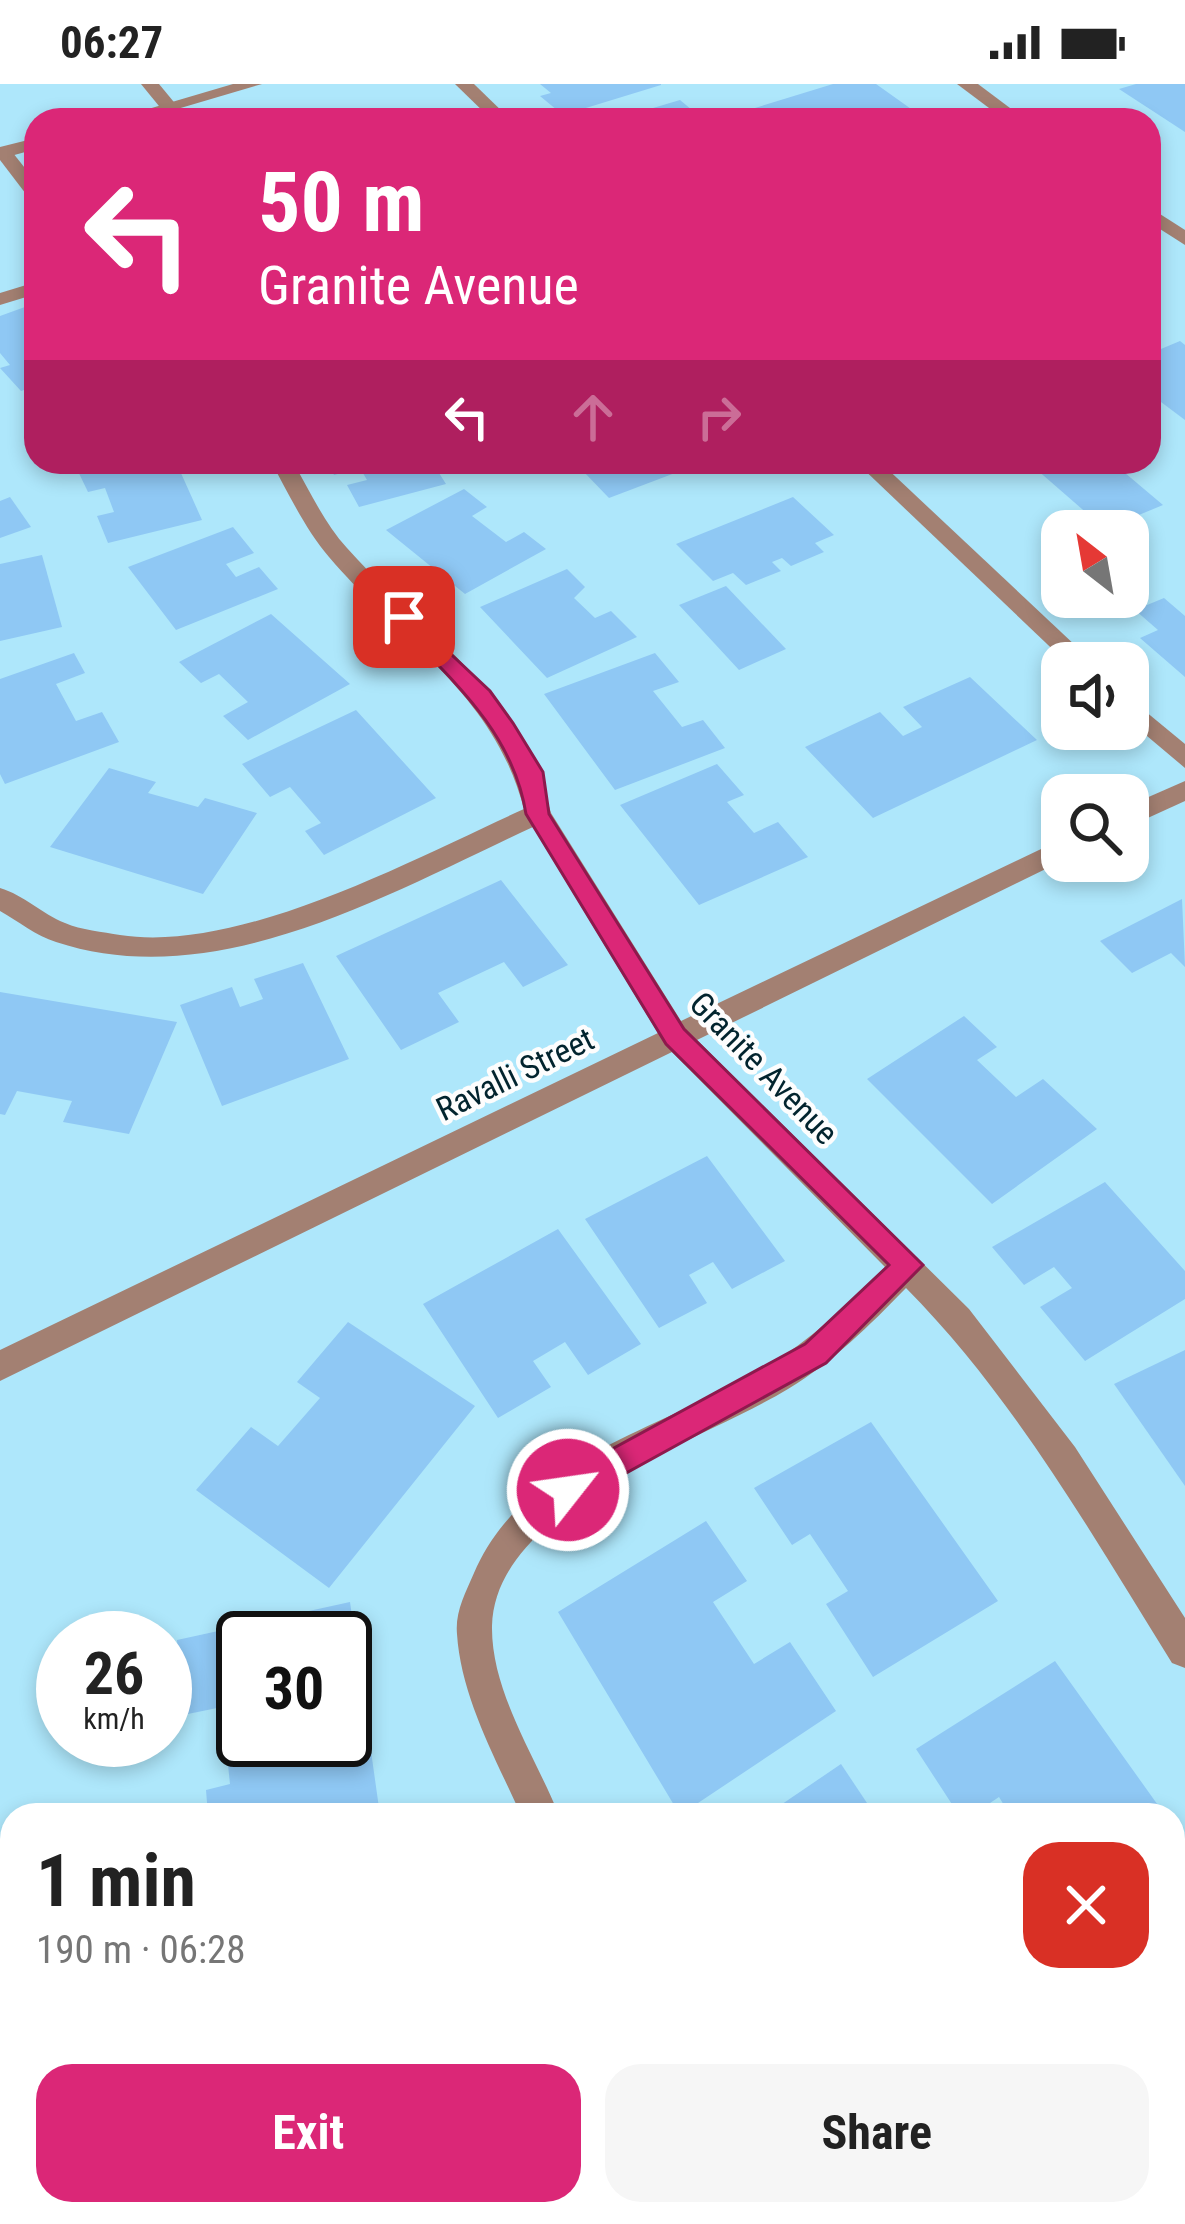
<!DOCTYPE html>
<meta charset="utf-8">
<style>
body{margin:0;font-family:"Roboto Condensed",sans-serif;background:#f6f6f6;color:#222;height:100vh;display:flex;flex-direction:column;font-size:45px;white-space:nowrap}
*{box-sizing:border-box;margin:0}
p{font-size:39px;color:#767676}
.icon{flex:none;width:66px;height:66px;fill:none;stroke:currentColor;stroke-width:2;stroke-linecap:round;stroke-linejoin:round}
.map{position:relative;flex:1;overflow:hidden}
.side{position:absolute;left:0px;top:1719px;width:1185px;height:423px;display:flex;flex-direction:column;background:#fff;border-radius:36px 36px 0 0;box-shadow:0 6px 18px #0003}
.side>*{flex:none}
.hud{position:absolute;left:24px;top:24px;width:1137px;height:366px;border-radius:36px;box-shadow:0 6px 18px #0003;background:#db2777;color:#fff;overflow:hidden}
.needle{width:78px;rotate:329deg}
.tools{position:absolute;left:1041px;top:426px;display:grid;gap:24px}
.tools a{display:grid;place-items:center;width:108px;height:108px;border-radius:24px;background:#fff;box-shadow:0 6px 18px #0003;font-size:60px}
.speed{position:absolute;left:36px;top:1527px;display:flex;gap:24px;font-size:60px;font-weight:700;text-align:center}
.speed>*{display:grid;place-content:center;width:156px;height:156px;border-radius:50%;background:#fff;box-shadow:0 6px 18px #0003;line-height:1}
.speed small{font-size:30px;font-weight:400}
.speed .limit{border:6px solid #111;border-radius:18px;background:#fff;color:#111}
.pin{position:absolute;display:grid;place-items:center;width:102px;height:102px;color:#fff;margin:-51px;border-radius:24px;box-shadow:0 6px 18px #0006}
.me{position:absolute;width:132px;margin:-66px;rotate:60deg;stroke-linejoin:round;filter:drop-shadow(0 0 9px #0008)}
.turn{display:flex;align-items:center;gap:42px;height:252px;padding:0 36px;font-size:54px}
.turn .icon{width:156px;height:156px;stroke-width:2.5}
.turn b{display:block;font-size:84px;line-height:102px}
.lanes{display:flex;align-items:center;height:114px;padding:0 36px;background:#0003;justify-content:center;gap:60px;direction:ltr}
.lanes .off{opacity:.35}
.round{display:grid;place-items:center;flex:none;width:126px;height:126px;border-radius:36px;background:#f6f6f6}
.overview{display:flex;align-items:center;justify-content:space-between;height:204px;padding:0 36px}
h1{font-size:72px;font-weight:700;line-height:90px}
.action{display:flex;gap:24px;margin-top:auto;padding:24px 36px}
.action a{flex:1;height:138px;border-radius:36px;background:#db2777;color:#fff;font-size:48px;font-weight:700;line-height:138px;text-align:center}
.action a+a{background:#f6f6f6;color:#222}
.status{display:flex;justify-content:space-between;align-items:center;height:84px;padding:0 60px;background:#fff;direction:ltr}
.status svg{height:33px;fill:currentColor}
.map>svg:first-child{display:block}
.building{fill:#8fc8f4;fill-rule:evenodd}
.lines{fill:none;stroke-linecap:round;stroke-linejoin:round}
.minor{fill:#a38072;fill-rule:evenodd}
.tertiary{fill:#a38072;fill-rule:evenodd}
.route{fill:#db2777;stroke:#8e194d;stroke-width:3}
.labels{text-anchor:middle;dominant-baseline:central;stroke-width:9;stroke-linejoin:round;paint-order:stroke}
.street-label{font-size:33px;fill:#02242e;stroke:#fdfdfd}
</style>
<div class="status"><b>06:27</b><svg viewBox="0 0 49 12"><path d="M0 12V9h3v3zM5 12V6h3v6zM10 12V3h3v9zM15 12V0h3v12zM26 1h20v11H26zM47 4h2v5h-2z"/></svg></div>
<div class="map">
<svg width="1185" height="2140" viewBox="0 0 1185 2140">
<rect width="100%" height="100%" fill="#aee7fb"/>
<!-- building -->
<g class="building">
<path d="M540,0H661V1L563,31L540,12L551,9Z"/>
<path d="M833,0H876L914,27L887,36H770L755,24Z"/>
<path d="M1136,0H1185V48L1119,5Z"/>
<path d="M680,16L704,36H616V35Z"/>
<path d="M36,219V302L21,307L0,284L10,281L0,269V232Z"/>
<path d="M1180,257L1185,261V336L1149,309V270Z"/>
<path d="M88,378H176L202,436L108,459L97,432L114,428L105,404L88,408L75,381Z"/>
<path d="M327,378H432L446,400L359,423L347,401L367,396L360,384L334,391Z"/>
<path d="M602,378H704L609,414L582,386Z"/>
<path d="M1028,378H1112L1163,421L1105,445Z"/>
<path d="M464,405L487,423L472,432L506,458L524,448L546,465L465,510L386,446Z"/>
<path d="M10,413L31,443L0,454V417Z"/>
<path d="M793,413L834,451L815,459L824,468L791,482L782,474L772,478L781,487L746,501L733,489L713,497L676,460Z"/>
<path d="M233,443L254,469L226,480L236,493L259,483L278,505L176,546L128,483Z"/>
<path d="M42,471L62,543L0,557V480Z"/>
<path d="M567,485L585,503L574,514L595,534L611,527L637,553L547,594L480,523Z"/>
<path d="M726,502L786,565L739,586L679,521Z"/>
<path d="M1164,514L1185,532V593L1140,554L1158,546L1135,526Z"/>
<path d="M271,530L350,600L248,656L223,632L248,618L219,590L201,599L179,578Z"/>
<path d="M74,569L85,589L56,600L76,637L102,628L119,658L5,700L0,690V595Z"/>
<path d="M655,569L679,598L653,607L682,643L703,636L725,664L615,706L544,610Z"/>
<path d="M970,593L1037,656L873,734L805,663L880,628L903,652L922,643L903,623Z"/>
<path d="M356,626L436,714L324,771L305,747L321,739L290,703L270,713L242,680Z"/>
<path d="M717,680L744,711L727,718L754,749L778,738L808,773L699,821L620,721Z"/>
<path d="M109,684L156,698L148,709L198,723L205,714L257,729L203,810L50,763Z"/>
<path d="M501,796L568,881L523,903L504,878L438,909L459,938L401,966L336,872Z"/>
<path d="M1182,815L1185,883L1171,869L1132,889L1100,857Z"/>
<path d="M303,879L349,975L222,1022L180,921L232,903L240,923L263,915L254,895Z"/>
<path d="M0,908L177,938L129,1050L63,1038L72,1017L17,1007L5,1031L0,1030Z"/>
<path d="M964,932L997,963L977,976L1016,1013L1043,995L1097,1045L992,1120L867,995Z"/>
<path d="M707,1072L785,1177L732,1205L713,1178L689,1191L707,1219L659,1244L585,1135Z"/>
<path d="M1105,1098L1185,1187V1215L1085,1277L1040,1223L1072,1204L1054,1183L1024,1201L992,1163Z"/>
<path d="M558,1145L641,1260L588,1291L565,1258L533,1277L551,1303L498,1334L423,1220Z"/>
<path d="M348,1238L475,1322L329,1504L196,1406L251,1343L278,1362L320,1314L297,1298Z"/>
<path d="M1185,1266V1402L1114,1300Z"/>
<path d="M871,1338L998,1517L873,1593L826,1520L848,1507L810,1450L792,1461L754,1404Z"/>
<path d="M706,1437L747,1497L713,1518L754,1580L790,1558L836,1627L680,1731L558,1528Z"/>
<path d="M350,1518L380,1731H208L206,1706L230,1700L222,1623L183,1631L177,1556ZM243,1554H345V1656H243Z"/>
<path d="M1055,1577L1165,1731H1010L999,1713L972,1731H959L916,1665Z"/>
<path d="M841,1680L875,1731H766Z"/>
<path d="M1173,1743L1185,1760V1802L1173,1811Z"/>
<path d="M1185,1943V2064L1173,2045V1952Z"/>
<path d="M384,2130H609L614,2140H388Z"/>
<path d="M902,2130H1091L1098,2140H908Z"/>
<path d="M1117,2130H1142L1148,2140H1104Z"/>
</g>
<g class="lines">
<!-- minor -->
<g class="minor">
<path d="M141,0H159L178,23L175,27H163Z"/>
<path d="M455,0H474L511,36H492Z"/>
<path d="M957,0H978L1026,36H1005Z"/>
<path d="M0,63L9,64L36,98V116L29,114L0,76Z"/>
<path d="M1149,123L1185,146V161L1149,138Z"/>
<path d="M36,198V210L0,221V209Z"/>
<path d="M271,378H293C310,407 324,439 347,464C427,554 517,604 551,729L681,937L1062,755V777L697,956L969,1225L1075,1363L1185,1534V1584L1172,1579C1091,1449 1014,1313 906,1204C869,1242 834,1277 788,1305C703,1357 495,1422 492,1542C491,1607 535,1672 559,1731H521C496,1675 461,1613 457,1550C455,1528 465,1510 474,1489C524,1372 667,1344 766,1283C812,1255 848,1221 885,1183L672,968L0,1297V1266L658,949L533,743C390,809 217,911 56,858C36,852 18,837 0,827V804C24,811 42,830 65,839C81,846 103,848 120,851C240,870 415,774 524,725C493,608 403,560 329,473C305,445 289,410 271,378Z"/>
<path d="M856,378H880L1094,579H1067Z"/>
<path d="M1128,613L1185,660V684L1128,636Z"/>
<path d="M1185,697V717L1128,743V722Z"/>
<path d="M725,2130H768L772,2140H729Z"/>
</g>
<!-- tertiary -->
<g class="tertiary">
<path d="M233,0H262L140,36H111Z"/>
<path d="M36,54V65L0,75V63Z"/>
</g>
</g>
<!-- route -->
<path class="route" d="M404,526L490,607L513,639L543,688L549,730L684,945L923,1181L826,1279L568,1421L557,1416L552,1406L557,1395L805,1260L889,1181L666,960L526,730C513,648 452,596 396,538L393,533Z"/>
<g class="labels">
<!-- street labels -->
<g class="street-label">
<text transform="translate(764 984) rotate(46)">Granite Avenue</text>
<text transform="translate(515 990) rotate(-26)">Ravalli Street</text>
</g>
</g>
</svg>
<div class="tools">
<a><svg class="needle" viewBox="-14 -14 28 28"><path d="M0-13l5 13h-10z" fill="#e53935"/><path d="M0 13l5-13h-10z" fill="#767676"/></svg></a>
<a><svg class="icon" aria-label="sound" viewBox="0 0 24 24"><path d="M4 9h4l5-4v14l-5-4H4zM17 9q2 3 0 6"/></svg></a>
<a><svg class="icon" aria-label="search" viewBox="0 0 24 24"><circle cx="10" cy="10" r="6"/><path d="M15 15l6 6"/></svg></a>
</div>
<div class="speed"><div>26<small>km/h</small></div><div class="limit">30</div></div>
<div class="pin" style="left:404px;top:533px;background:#d93025"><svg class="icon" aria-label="arrive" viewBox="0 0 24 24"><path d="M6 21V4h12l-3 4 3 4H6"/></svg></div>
<svg class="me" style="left:568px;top:1406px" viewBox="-20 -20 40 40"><circle r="17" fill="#db2777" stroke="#fff" stroke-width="3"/><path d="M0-11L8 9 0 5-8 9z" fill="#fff"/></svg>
<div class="hud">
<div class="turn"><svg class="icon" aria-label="left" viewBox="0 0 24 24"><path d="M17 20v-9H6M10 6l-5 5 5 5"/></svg><div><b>50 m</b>Granite Avenue</div></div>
<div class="lanes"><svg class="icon" aria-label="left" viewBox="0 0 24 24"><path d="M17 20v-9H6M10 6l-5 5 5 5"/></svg><svg class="icon off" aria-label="ahead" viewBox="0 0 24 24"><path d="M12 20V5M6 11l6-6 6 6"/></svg><svg class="icon off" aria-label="right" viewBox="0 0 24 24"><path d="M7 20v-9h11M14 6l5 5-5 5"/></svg></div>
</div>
<section class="side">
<div class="overview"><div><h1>1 min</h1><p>190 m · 06:28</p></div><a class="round" style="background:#d93025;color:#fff"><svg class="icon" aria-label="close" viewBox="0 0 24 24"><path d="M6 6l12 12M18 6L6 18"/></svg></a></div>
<div class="action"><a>Exit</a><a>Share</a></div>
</section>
</div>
